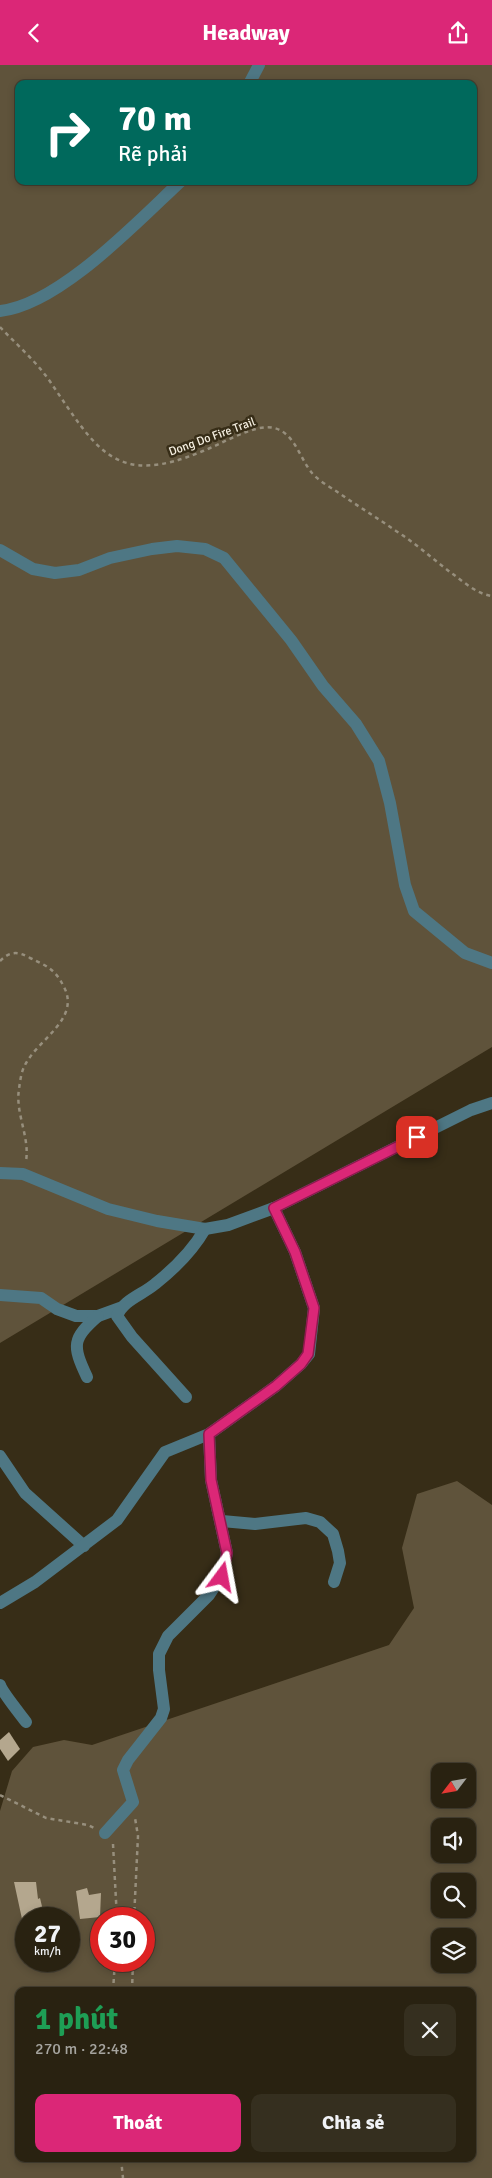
<!DOCTYPE html>
<html lang="vi">
<meta charset="utf-8">
<style>
body{margin:0;font-family:Signika,sans-serif;background:#352f1f;color:#f1f3f6;height:100vh;display:flex;flex-direction:column;font-size:19px;white-space:nowrap}
*{box-sizing:border-box;margin:0}
p{font-size:16px;color:#a5a49f}
.icon{flex:none;width:28px;height:28px;fill:none;stroke:currentColor;stroke-width:2;stroke-linecap:round;stroke-linejoin:round}
.map{position:relative;flex:1;overflow:hidden}
.panel{position:absolute;left:15px;top:1922px;width:461px;height:175px;display:flex;flex-direction:column;background:#292211;border-radius:10px;box-shadow:0 2px 8px #0003,0 0 0 1px #453f31}
.panel>*{flex:none}
.banner{position:absolute;left:15px;top:15px;width:462px;height:105px;border-radius:10px;box-shadow:0 2px 8px #0003,0 0 0 1px #453f31;background:#00695c;color:#fff;overflow:hidden}
.needle{width:32px;rotate:239deg}
.buttons{position:absolute;left:431px;top:1698px;display:grid;gap:10px}
.buttons a{display:grid;place-items:center;width:45px;height:45px;border-radius:10px;background:#292211;box-shadow:0 2px 8px #0003,0 0 0 1px #453f31;font-size:25px}
.speed{position:absolute;left:15px;top:1842px;display:flex;gap:10px;font-size:25px;font-weight:700;text-align:center}
.speed>*{display:grid;place-content:center;width:65px;height:65px;border-radius:50%;background:#292211;box-shadow:0 2px 8px #0003,0 0 0 1px #453f31;line-height:1}
.speed small{font-size:12px;font-weight:400}
.speed .limit{border:8px solid #d22;background:#fff;color:#111}
.pin{position:absolute;display:grid;place-items:center;width:42px;height:42px;color:#fff;margin:-21px;border-radius:10px;box-shadow:0 2px 8px #0006}
.me{position:absolute;width:55px;margin:-28px;rotate:13deg;stroke-linejoin:round;filter:drop-shadow(0 0 4px #0008)}
.turn{display:flex;align-items:center;gap:18px;height:105px;padding:0 20px;font-size:22px}
.turn .icon{width:65px;height:65px;stroke-width:2.5}
.turn b{display:block;font-size:35px;line-height:42px}
.round{display:grid;place-items:center;flex:none;width:52px;height:52px;border-radius:10px;background:#352f1f}
.headline{display:flex;align-items:center;justify-content:space-between;height:85px;padding:0 20px}
h1{font-size:30px;font-weight:700;line-height:38px;color:#1e9e55}
.cta{display:flex;gap:10px;margin-top:auto;padding:10px 20px}
.cta a{flex:1;height:58px;border-radius:10px;background:#db2777;color:#fff;font-size:20px;font-weight:700;line-height:58px;text-align:center}
.cta a+a{background:#352f1f;color:#f1f3f6}
header{display:flex;justify-content:space-between;align-items:center;height:65px;padding:0 20px;background:#db2777;color:#fff;font-size:22px;font-weight:700}
.map>svg:first-child{display:block}
.green{fill:#5f533b;fill-rule:evenodd}
.building{fill:#b4a78e}
.lines{fill:none;stroke-linecap:round;stroke-linejoin:round}
.path{stroke:#978f7d;stroke-width:2.5;stroke-dasharray:4 4;stroke-linecap:butt}
.street{stroke:#4e7784;stroke-width:12}
.route-casing{stroke:#8e194d;stroke-width:12}
.route{stroke:#db2777;stroke-width:9}
.labels{text-anchor:middle;dominant-baseline:central;stroke-width:5;stroke-linejoin:round;paint-order:stroke}
.street-label{font-size:12px;fill:#f5efe1;stroke:#372d17}
</style>
<header><svg class="icon" aria-label="back" viewBox="0 0 24 24"><path d="M15 5l-7 7 7 7"/></svg>Headway<svg class="icon" aria-label="share" viewBox="0 0 24 24"><path d="M12 15V3M7 8l5-5 5 5M5 13v7h14v-7"/></svg></header>
<div class="map">
<svg width="492" height="2113" viewBox="0 0 492 2113">
<rect width="100%" height="100%" fill="#372d17"/>
<!-- green -->
<g class="green">
<path d="M0,0H492V982L0,1278ZM19,19H474V116H19Z"/>
<path d="M457,1416L492,1440V2113H0V1746L12,1706L33,1682L64,1675L92,1680L389,1580L414,1543L402,1483L417,1429ZM440,1706H468V1734H440ZM440,1761H468V1789H440ZM440,1816H468V1844H440ZM26,1854H69V1896H26ZM101,1854H144V1896H101ZM440,1871H468V1899H440ZM19,1926H472V2094H19Z"/>
</g>
<!-- building -->
<g class="building">
<path d="M9,1667L20,1684L8,1696L0,1684V1675Z"/>
<path d="M14,1817H36L38,1834L40,1833L45,1854H22Z"/>
<path d="M87,1823L89,1830L101,1828L100,1852L80,1854L76,1826Z"/>
</g>
<g class="lines">
<!-- path -->
<g class="path">
<path d="M0,262C17,280 37,297 51,318C97,385 115,423 203,386C222,379 255,358 274,363C295,368 300,394 312,408C318,415 328,421 336,426C356,440 376,452 396,466C415,478 432,493 450,507C463,516 476,529 492,531"/>
<path d="M0,896C10,886 18,886 30,893C47,901 55,904 64,922C81,955 36,975 24,1002C21,1008 20,1017 19,1024C15,1048 30,1072 26,1096"/>
<path d="M0,1730L46,1753L88,1760L94,1763"/>
<path d="M113,1779L117,1854"/>
<path d="M134,1854L138,1771L135,1753"/>
<path d="M113,1926L115,1896"/>
<path d="M132,1926L133,1896"/>
<path d="M121,2094L123,2113"/>
</g>
<!-- street -->
<g class="street">
<path d="M249,19L259,0"/>
<path d="M0,246C59,240 138,156 181,116"/>
<path d="M0,485L33,504L55,508L79,505L110,493L152,484L177,481L205,484L224,493L291,575L323,621L356,659L379,696L390,738L405,820L414,846L465,888L492,898"/>
<path d="M0,1108L23,1109L108,1144L157,1156L205,1164L228,1160L274,1143L471,1045L492,1038"/>
<path d="M0,1230L41,1233L57,1244L76,1251H98L120,1243"/>
<path d="M87,1312C72,1280 72,1274 98,1251"/>
<path d="M186,1332L132,1272L117,1251C123,1235 142,1230 155,1219C174,1204 193,1185 205,1164"/>
<path d="M0,1391L25,1428L84,1481"/>
<path d="M222,1456L255,1459L306,1453L320,1457L333,1469L338,1486L340,1498L334,1517"/>
<path d="M0,1538L35,1517L117,1455L165,1387L209,1369L276,1321L301,1299L309,1289L314,1243L295,1187L274,1143"/>
<path d="M0,1620C2,1627 20,1649 26,1657"/>
<path d="M105,1768L133,1737L123,1705L128,1695L161,1653L164,1644L159,1605V1589L168,1571L209,1530L221,1512L227,1488L211,1415L209,1369"/>
</g>
</g>
<g class="lines">
<defs>
<path id="route" d="M222,1512L227,1488L211,1415L209,1369L276,1321L301,1299L308,1289L314,1243L295,1187L274,1143L417,1072"/>
</defs>
<!-- route casing -->
<use href="#route" class="route-casing"/>
<!-- route -->
<use href="#route" class="route"/>
</g>
<g class="labels">
<!-- street labels -->
<g class="street-label">
<text transform="translate(212 372) rotate(-20)">Dong Do Fire Trail</text>
</g>
</g>
</svg>
<div class="buttons">
<a><svg class="needle" viewBox="-14 -14 28 28"><path d="M0-13l5 13h-10z" fill="#e53935"/><path d="M0 13l5-13h-10z" fill="#a5a49f"/></svg></a>
<a><svg class="icon" aria-label="sound" viewBox="0 0 24 24"><path d="M4 9h4l5-4v14l-5-4H4zM17 9q2 3 0 6"/></svg></a>
<a><svg class="icon" aria-label="search" viewBox="0 0 24 24"><circle cx="10" cy="10" r="6"/><path d="M15 15l6 6"/></svg></a>
<a><svg class="icon" aria-label="layers" viewBox="0 0 24 24"><path d="M12 4l9 5-9 5-9-5zM3 14l9 5 9-5"/></svg></a>
</div>
<div class="speed"><div>27<small>km/h</small></div><div class="limit">30</div></div>
<div class="pin" style="left:417px;top:1072px;background:#d93025"><svg class="icon" aria-label="arrive" viewBox="0 0 24 24"><path d="M6 21V4h12l-3 4 3 4H6"/></svg></div>
<svg class="me" style="left:222px;top:1512px" viewBox="-20 -20 40 40"><path d="M0-17L14 15 0 8-14 15z" fill="#db2777" stroke="#fff" stroke-width="4"/></svg>
<div class="banner">
<div class="turn"><svg class="icon" aria-label="right" viewBox="0 0 24 24"><path d="M7 20v-9h11M14 6l5 5-5 5"/></svg><div><b>70 m</b>Rẽ phải</div></div>
</div>
<section class="panel">
<div class="headline"><div><h1>1 phút</h1><p>270 m · 22:48</p></div><a class="round"><svg class="icon" aria-label="close" viewBox="0 0 24 24"><path d="M6 6l12 12M18 6L6 18"/></svg></a></div>
<div class="cta"><a>Thoát</a><a>Chia sẻ</a></div>
</section>
</div>
